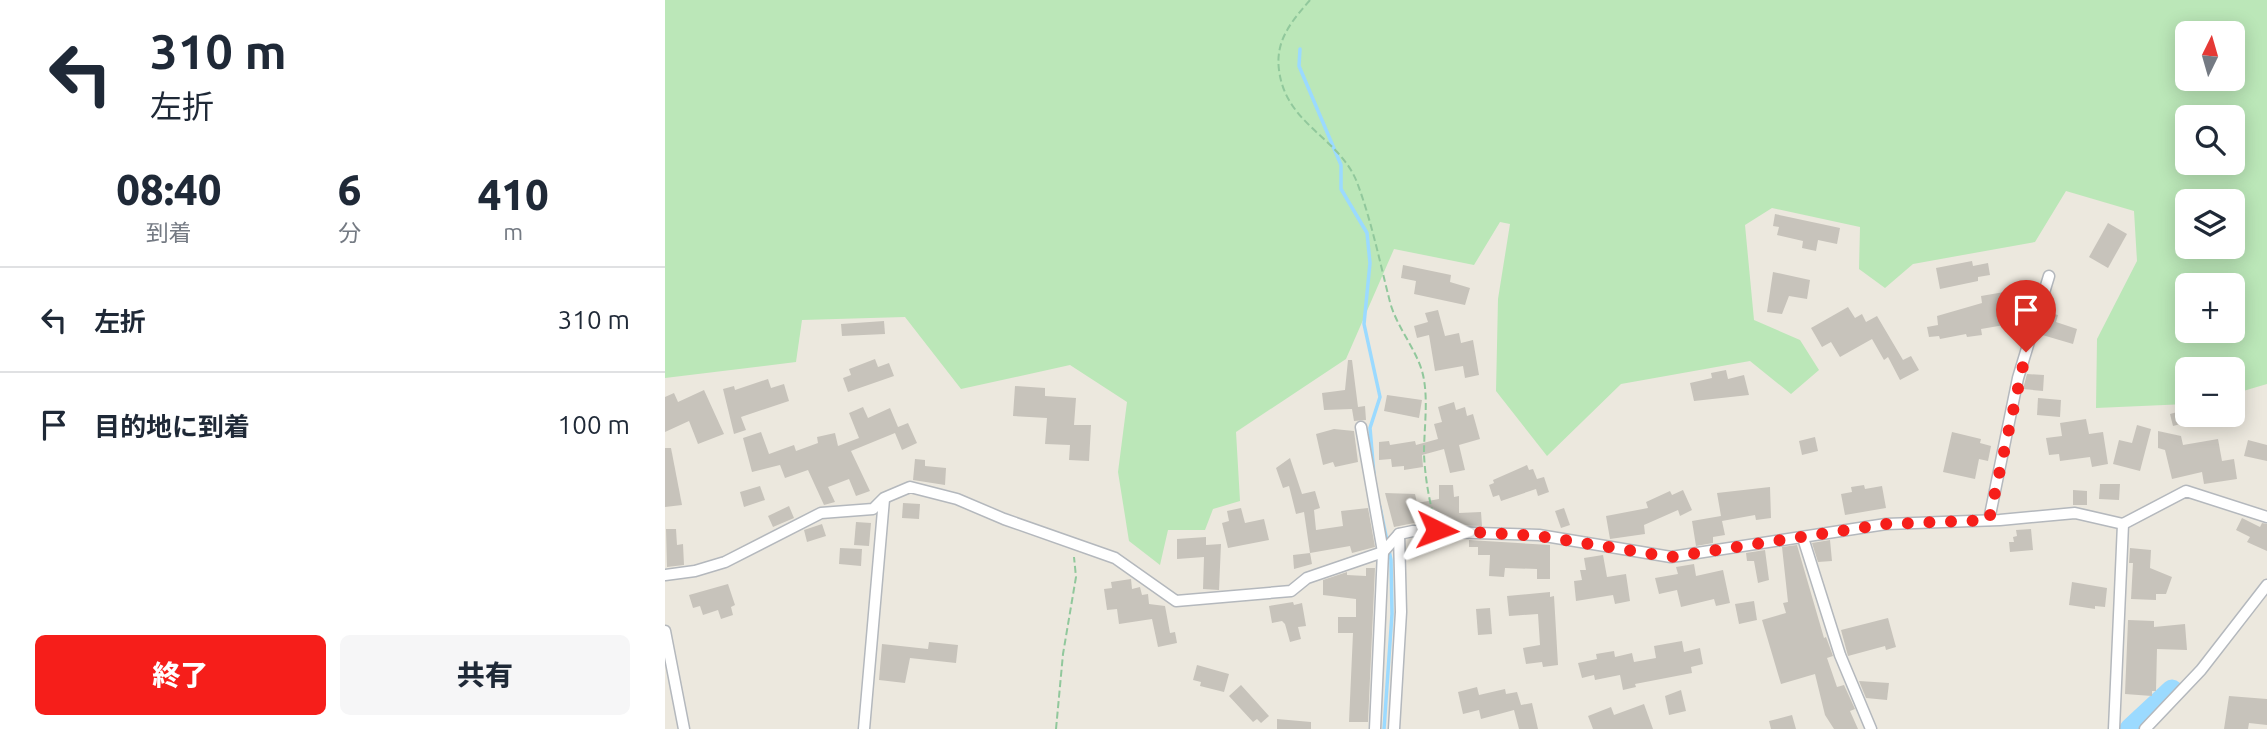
<!DOCTYPE html>
<html lang="ja">
<meta charset="utf-8">
<style>
body{margin:0;font-family:Ubuntu,"Noto Sans JP",sans-serif;background:#f6f6f7;color:#1f2937;height:100vh;display:flex;flex-direction:column;font-size:26px;white-space:nowrap}
*{box-sizing:border-box;margin:0}
p{font-size:23px;color:#747a83}
.icon{flex:none;width:38px;height:38px;fill:none;stroke:currentColor;stroke-width:2;stroke-linecap:round;stroke-linejoin:round}
.map{position:relative;flex:1;overflow:hidden}
.details{display:flex;flex-direction:column;background:#fff;width:665px}
.details>*{flex:none}
.hud{background:#fff;color:#1f2937;overflow:hidden}
.needle{width:46px;rotate:5deg}
.fabs{position:absolute;left:1510px;top:21px;display:grid;gap:14px}
.fabs a{display:grid;place-items:center;width:70px;height:70px;border-radius:10px;background:#fff;box-shadow:0 4px 18px #0003;font-size:35px}
.pin{position:absolute;display:grid;place-items:center;width:60px;height:60px;color:#fff;margin:-72px -30px;border-radius:50% 50% 50% 0;rotate:-45deg;box-shadow:0 0 7px #0007}
.pin .icon{rotate:45deg}
.me{position:absolute;width:77px;margin:-38px;rotate:93deg;stroke-linejoin:round;filter:drop-shadow(0 0 5px #0008)}
.turn{display:flex;align-items:center;gap:24px;height:147px;padding:0 35px;font-size:32px}
.turn .icon{width:91px;height:91px;stroke-width:2.5}
.turn b{display:block;font-size:49px;line-height:60px}
.eta{display:flex;justify-content:space-evenly;align-items:center;height:119px;text-align:center}
.eta b{font-size:42px;font-weight:800;line-height:49px}
.primary-button{display:flex;gap:14px;margin-top:auto;padding:14px 35px}
.primary-button a{flex:1;height:80px;border-radius:10px;background:#f61e1a;color:#fff;font-size:28px;font-weight:800;line-height:80px;text-align:center}
.primary-button a+a{background:#f6f6f7;color:#1f2937}
ul{padding:0;list-style:none}
li{display:flex;align-items:center;gap:21px;height:105px;padding:0 35px;border-top:2px solid #e0e1e3}
li div{flex:1}
li b{display:block;font-size:26px}
li em{font-style:normal}
main{display:flex;flex:1;min-height:0}
.map>svg:first-child{display:block}
.green{fill:#bbe7b8;fill-rule:evenodd}
.lines{fill:none;stroke-linecap:round;stroke-linejoin:round}
.stream{stroke:#9bdaff;stroke-width:3.5}
.river{stroke:#9bdaff;stroke-width:21}
.building{fill:#c7c3bb}
.street-casing{stroke:#b4b8bd;stroke-width:13}
.path{stroke:#91c89c;stroke-width:2;stroke-dasharray:7 3.5;stroke-linecap:butt}
.street{stroke:#fff;stroke-width:10}
.route{stroke:#f61e1a;stroke-width:12;stroke-dasharray:0 21.6}
</style>
<main>
<section class="details">
<div class="hud">
<div class="turn"><svg class="icon" aria-label="left" viewBox="0 0 24 24"><path d="M17 20v-9H6M10 6l-5 5 5 5"/></svg><div><b>310 m</b>左折</div></div>
</div>
<div class="eta">
<div><b>08:40</b><p>到着</p></div>
<div><b>6</b><p>分</p></div>
<div><b>410</b><p>m</p></div>
</div>
<ul>
<li><svg class="icon" aria-label="left" viewBox="0 0 24 24"><path d="M17 20v-9H6M10 6l-5 5 5 5"/></svg><div><b>左折</b></div><em>310 m</em></li>
<li><svg class="icon" aria-label="arrive" viewBox="0 0 24 24"><path d="M6 21V4h12l-3 4 3 4H6"/></svg><div><b>目的地に到着</b></div><em>100 m</em></li>
</ul>
<div class="primary-button"><a>終了</a><a>共有</a></div>
</section>
<div class="map">
<svg width="1602" height="729" viewBox="0 0 1602 729">
<rect width="100%" height="100%" fill="#ece8de"/>
<!-- green -->
<path class="green" d="M0,0H1602V384L1568,394V369H1522V404L1431,408L1432,339L1472,261L1469,211L1401,191L1370,242L1248,264L1220,288L1194,269L1195,227L1107,208L1080,225L1089,320L1135,340L1154,370L1126,394L1085,361L956,384L882,456L831,391L833,299L845,224L835,222L809,265L729,249L681,359L571,432L575,501L548,509L540,530H503L495,565L464,541L453,472L462,402L405,365L296,389L240,317L137,320L131,362L0,378ZM1522,33H1568V79H1522ZM1522,117H1568V163H1522ZM1522,201H1568V247H1522ZM1522,285H1568V331H1522Z"/>
<g class="lines">
<!-- stream -->
<g class="stream">
<path d="M635,49L634,66L676,165V189L702,233L705,263L699,324L715,397L705,428L709,475"/>
<path d="M715,507L726,560L727,614L719,729"/>
</g>
<!-- river -->
<path class="river" d="M1465,729L1507,690"/>
</g>
<!-- building -->
<g class="building">
<path d="M1110,214L1175,228L1172,244L1153,240L1151,251L1137,248L1138,241L1112,235L1114,227L1108,226Z"/>
<path d="M1443,223L1462,234L1443,268L1424,257Z"/>
<path d="M1307,261L1308,266L1323,263L1325,275L1313,277V281L1275,289L1271,268Z"/>
<path d="M738,265L786,275L785,282L805,288L800,305L749,294L751,281L736,278Z"/>
<path d="M1108,272L1145,280L1142,299L1124,296L1117,314L1102,312Z"/>
<path d="M1351,290L1357,322L1316,329L1317,335L1302,337L1301,334L1275,339L1274,336L1264,337L1262,327L1273,325L1272,316L1317,303L1316,296Z"/>
<path d="M1183,307L1190,318L1197,314L1201,322L1212,316L1238,360L1246,356L1254,370L1235,380L1223,357L1219,360L1207,339L1175,357L1166,342L1157,347L1146,328Z"/>
<path d="M773,310L780,336L794,333L796,343L808,340L814,375L800,378L798,366L770,371L764,335L752,338L749,326L763,322L760,313Z"/>
<path d="M1381,312L1393,315L1391,322L1412,329L1408,344L1374,334Z"/>
<path d="M219,321L220,334L177,336L176,324Z"/>
<path d="M210,359L213,367L224,363L229,376L183,392L178,378L186,375L184,369Z"/>
<path d="M683,360H687L693,407L700,406L701,420L689,421L687,409L659,410L657,393L680,390Z"/>
<path d="M1061,370L1063,379L1079,375L1084,395L1029,401L1025,383L1047,378L1046,373Z"/>
<path d="M1362,374L1379,375L1378,391L1358,389Z"/>
<path d="M103,379L106,388L119,384L124,401L76,417L81,430L69,434L58,389L69,386L70,390Z"/>
<path d="M350,386L380,388V396L411,398L409,425H426L424,461L404,460L405,445L380,444L382,418L348,416Z"/>
<path d="M39,390L59,434L33,444L24,421L0,432V397L9,393L13,402Z"/>
<path d="M722,395L757,400L754,418L719,411Z"/>
<path d="M1373,398L1396,400L1395,417L1372,415Z"/>
<path d="M789,402L791,410L800,407L802,416L808,414L815,439L794,445L800,470L785,473L779,449L757,455L758,467L739,470V466L727,467L726,459L714,460V442L724,441L725,445L750,441L751,445L773,439L769,424L777,422L773,407Z"/>
<path d="M198,407L203,418L225,408L233,427L243,423L252,443L237,450L230,433L186,451L205,491L191,496L184,479L163,487L170,502L159,505L143,470L120,478L115,465L87,472L78,438L96,432L104,454L129,445L131,451L153,443L152,437L170,433L173,446L194,438L184,413Z"/>
<path d="M1520,410L1523,422L1508,426L1505,414Z"/>
<path d="M1421,419L1424,434L1438,432L1443,464L1427,467L1425,457L1395,461L1394,454L1384,455L1381,438L1397,436L1395,423Z"/>
<path d="M1472,425L1486,429L1475,471L1448,464L1454,440L1467,443Z"/>
<path d="M669,429L689,431L693,462L670,467L668,462L658,465L651,434Z"/>
<path d="M1493,431L1516,436L1518,445L1553,439L1557,461L1569,459L1572,479L1539,484L1537,472L1507,479L1500,450L1493,448Z"/>
<path d="M1287,432L1316,439L1315,443L1326,446L1323,461L1314,459L1310,479L1278,472Z"/>
<path d="M1150,437L1153,451L1137,455L1134,441Z"/>
<path d="M1583,440L1602,445V461L1579,456Z"/>
<path d="M0,448H6L17,505L0,507Z"/>
<path d="M625,458L637,494L650,491L655,508L649,510L651,530L678,526L676,511L703,508L710,547L687,553L685,546L645,553L639,512L631,514L624,486L618,488L611,468Z"/>
<path d="M250,459L260,460V466L281,468L280,485L248,480Z"/>
<path d="M862,465L864,470L868,469L872,479L879,477L884,492L873,496L871,489L836,501L834,495L828,497L824,485L829,483L828,480Z"/>
<path d="M1435,484H1455L1454,500L1434,499Z"/>
<path d="M774,485H788L789,497L794,496V513L816,512L817,526L780,525L779,517L729,527L720,493L750,494L752,503L774,499Z"/>
<path d="M1199,485L1200,489L1217,486L1221,508L1180,515L1176,494L1187,492L1186,487Z"/>
<path d="M95,486L100,500L79,507L75,492Z"/>
<path d="M1105,487L1106,518L1091,520L1090,515L1057,521L1060,535L1048,537V543L1031,546L1027,521L1056,516L1052,493Z"/>
<path d="M1018,490L1027,510L1015,516L1013,510L979,525L980,534L945,539L941,516L983,508L981,502L1005,491L1007,495Z"/>
<path d="M1408,490L1422,491V505H1408Z"/>
<path d="M238,503L255,504L254,519L237,518Z"/>
<path d="M124,506L129,518L108,527L103,516Z"/>
<path d="M576,508L580,523L599,519L604,540L563,548L557,523L564,521L562,511Z"/>
<path d="M899,508L905,525L896,528L890,511Z"/>
<path d="M1577,518L1595,527L1597,523L1602,524V551L1582,542L1585,537L1571,530Z"/>
<path d="M191,522L206,523L204,546L189,545Z"/>
<path d="M157,524L161,536L142,542L139,530Z"/>
<path d="M1,529H11L12,545L18,544L19,565L2,567Z"/>
<path d="M1366,529L1368,550L1345,552L1344,542H1349L1348,537L1352,536L1351,530Z"/>
<path d="M541,537V545L556,544L554,590L538,589L539,557L512,559V539Z"/>
<path d="M804,540L885,545V579H872V569L840,568L839,577L824,576L825,555H813V547H804Z"/>
<path d="M1165,540L1167,561L1153,562L1147,543Z"/>
<path d="M1132,545L1159,638L1161,637L1168,656L1162,658L1172,687L1179,685L1190,709L1185,711L1193,729H1169L1160,715L1150,674L1116,684L1097,620L1121,613L1118,603L1123,602L1117,547Z"/>
<path d="M175,548L197,549L196,566L174,564Z"/>
<path d="M1465,548L1486,550L1485,568L1507,577L1501,594H1491V600L1466,599L1468,563H1464Z"/>
<path d="M1100,550L1104,580L1093,583L1089,561H1082L1081,553Z"/>
<path d="M645,553L647,564L629,569L628,555Z"/>
<path d="M938,555L942,577L961,574L965,601L950,604L948,595L911,601L909,581L917,580L915,570H921L919,558Z"/>
<path d="M1029,564L1031,576L1058,570L1065,603L1051,606L1049,599L1016,607L1012,590L994,594L990,578L1013,574L1011,567Z"/>
<path d="M701,568H710L703,722H684L688,633H673V617H691V599L658,595V580L682,572V575L701,576Z"/>
<path d="M466,579L467,589L475,587L477,595L483,594L484,604L500,606L505,633L510,632L512,643L493,647L487,619L454,624L452,609L442,610L439,589L447,588L446,582Z"/>
<path d="M1407,582L1442,588L1440,607L1430,606V609L1404,605Z"/>
<path d="M63,584L70,605L66,607L68,615L56,619L53,610L38,615L35,606L28,608L24,595Z"/>
<path d="M885,592V597L889,596L893,665L878,667L877,662L861,664L858,648L875,645L873,614L844,616L842,596Z"/>
<path d="M1089,601L1092,620L1074,624L1070,604Z"/>
<path d="M628,602L629,605L637,603L641,626L633,627L636,639L625,642L620,624L617,621L607,623L604,606Z"/>
<path d="M825,608L827,634L813,635L811,609Z"/>
<path d="M1223,618L1231,647L1221,650L1220,646L1183,656L1176,630Z"/>
<path d="M1463,620L1489,621V627L1520,624L1522,650L1492,649L1491,691H1487V696L1460,694Z"/>
<path d="M1017,641L1019,652L1035,648L1038,664L1026,667L1027,673L970,684L971,687L958,690L955,675L930,680L929,675L917,678L913,663L932,659L931,654L949,651L950,657L967,653L969,662L991,658L989,646Z"/>
<path d="M264,642L293,645L291,663L245,658L240,683L214,680L217,644L263,649Z"/>
<path d="M532,665L564,674L559,692L535,686L536,682L528,680Z"/>
<path d="M1194,681L1224,683L1222,700L1201,698Z"/>
<path d="M576,685L604,716L596,723L592,719L588,722L564,696Z"/>
<path d="M812,687L814,695L840,689L841,694L852,692L856,705L867,703L873,729H854L849,710L816,719L814,710L798,714L793,692Z"/>
<path d="M1016,690L1021,711L1004,715L1000,696Z"/>
<path d="M1564,696L1602,699V725L1584,723L1583,729H1559Z"/>
<path d="M979,704L988,729H928L923,716L946,707L949,715Z"/>
<path d="M1127,715L1131,729H1106L1104,721Z"/>
<path d="M612,719L646,722V729H612Z"/>
</g>
<g class="lines">
<defs>
<g id="street">
<path d="M696,427L718,552L710,729"/>
<path d="M1324,520L1353,378L1384,276"/>
<path d="M1138,538L1175,655L1206,729"/>
<path d="M0,575L30,571L60,562L156,513L208,509L219,498L245,487L292,499L339,519L450,558L511,601L626,591L642,578L718,552L734,534L748,531L874,535L1006,557L1221,524L1335,520L1410,513L1458,524L1521,491L1602,517"/>
<path d="M0,631L19,729"/>
<path d="M199,729L219,499"/>
<path d="M729,729L736,612L734,534"/>
<path d="M1449,729L1458,524"/>
<path d="M1480,729L1536,670L1602,585"/>
</g>
</defs>
<!-- street casing -->
<use href="#street" class="street-casing"/>
<!-- path -->
<g class="path">
<path d="M645,0C627,21 610,40 614,70C621,126 676,137 693,185C707,223 715,263 725,302C732,329 755,353 759,380C763,403 759,430 759,454C760,477 764,500 770,522"/>
<path d="M391,729L398,654L411,577L409,557"/>
</g>
<!-- street -->
<use href="#street" class="street"/>
</g>
<g class="lines">
<!-- route -->
<path class="route" d="M772,530L874,536L1006,557L1221,524L1324,520L1361,352"/>
</g>
</svg>
<div class="fabs">
<a><svg class="needle" viewBox="-14 -14 28 28"><path d="M0-13l5 13h-10z" fill="#e53935"/><path d="M0 13l5-13h-10z" fill="#747a83"/></svg></a>
<a><svg class="icon" aria-label="search" viewBox="0 0 24 24"><circle cx="10" cy="10" r="6"/><path d="M15 15l6 6"/></svg></a>
<a><svg class="icon" aria-label="layers" viewBox="0 0 24 24"><path d="M12 4l9 5-9 5-9-5zM3 14l9 5 9-5"/></svg></a>
<a>+</a>
<a>−</a>
</div>
<div class="pin" style="left:1361px;top:352px;background:#d93025"><svg class="icon" aria-label="arrive" viewBox="0 0 24 24"><path d="M6 21V4h12l-3 4 3 4H6"/></svg></div>
<svg class="me" style="left:772px;top:530px" viewBox="-20 -20 40 40"><path d="M0-17L14 15 0 8-14 15z" fill="#f61e1a" stroke="#fff" stroke-width="4"/></svg>
</div>
</main>
